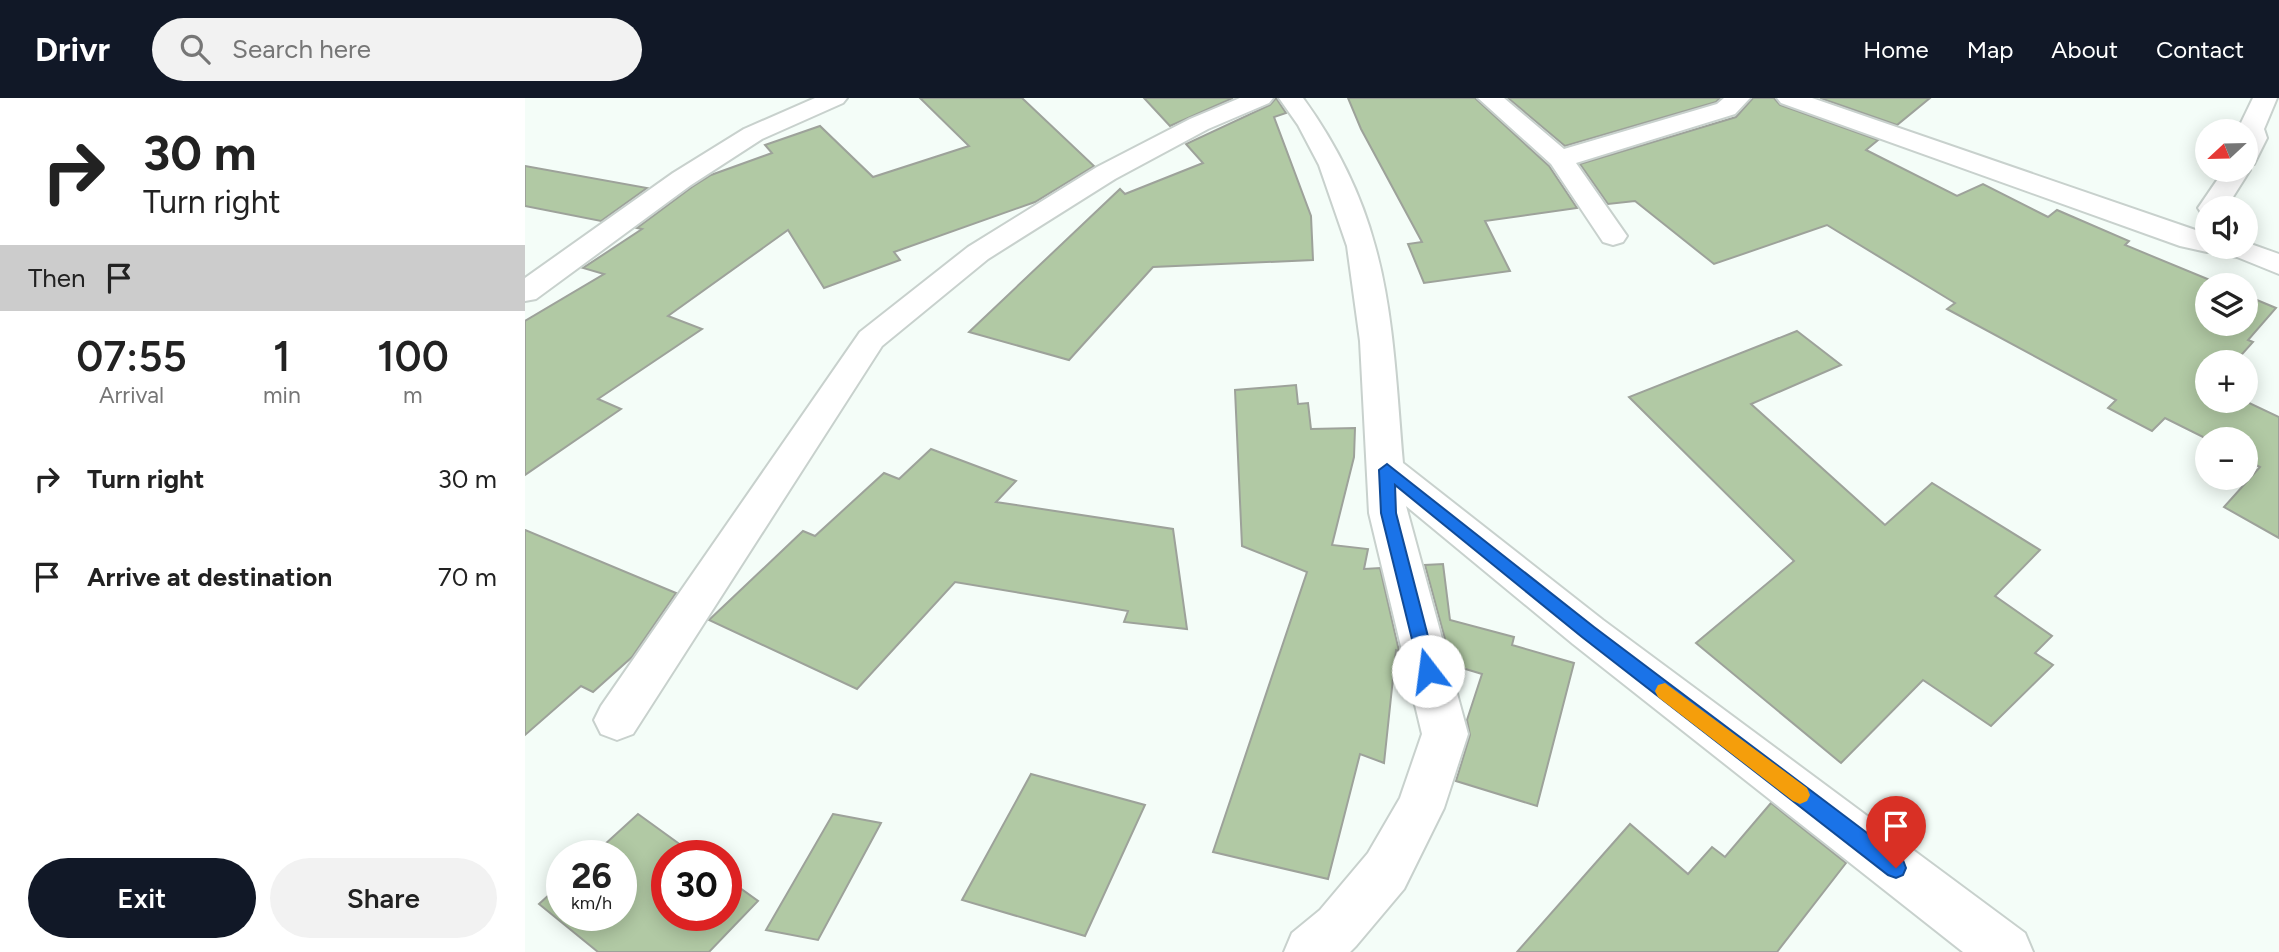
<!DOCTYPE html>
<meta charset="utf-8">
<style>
body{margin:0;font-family:Figtree,sans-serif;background:#f2f2f2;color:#222;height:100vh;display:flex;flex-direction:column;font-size:26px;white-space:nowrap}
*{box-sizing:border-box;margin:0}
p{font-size:23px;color:#767676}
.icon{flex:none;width:38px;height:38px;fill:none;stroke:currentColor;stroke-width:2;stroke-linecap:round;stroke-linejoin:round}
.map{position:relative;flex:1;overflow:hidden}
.details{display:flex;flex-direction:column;background:#fff;width:525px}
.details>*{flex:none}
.banner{background:#fff;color:#222;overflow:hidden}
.needle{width:46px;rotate:248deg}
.tools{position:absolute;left:1670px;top:21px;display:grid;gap:14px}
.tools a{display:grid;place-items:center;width:63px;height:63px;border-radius:50%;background:#fff;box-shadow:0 4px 18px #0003;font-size:35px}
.speed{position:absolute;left:21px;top:742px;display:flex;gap:14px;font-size:35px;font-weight:700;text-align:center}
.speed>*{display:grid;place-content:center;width:91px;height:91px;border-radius:50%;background:#fff;box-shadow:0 4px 18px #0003;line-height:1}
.speed small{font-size:18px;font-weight:400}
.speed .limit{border:10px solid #d22;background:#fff;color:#111}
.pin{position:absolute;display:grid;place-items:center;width:60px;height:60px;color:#fff;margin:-72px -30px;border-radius:50% 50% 50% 0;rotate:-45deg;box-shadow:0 0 7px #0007}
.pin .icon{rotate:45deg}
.me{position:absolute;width:77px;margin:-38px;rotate:345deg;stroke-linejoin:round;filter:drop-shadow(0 0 5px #0008)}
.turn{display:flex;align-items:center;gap:24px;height:147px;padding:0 28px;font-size:32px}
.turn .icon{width:91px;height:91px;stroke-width:2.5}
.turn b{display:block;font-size:49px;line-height:60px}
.then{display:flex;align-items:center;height:66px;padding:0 28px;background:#0003;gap:14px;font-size:26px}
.eta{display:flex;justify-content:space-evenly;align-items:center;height:119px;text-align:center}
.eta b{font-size:42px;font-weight:600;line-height:49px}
.action{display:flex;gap:14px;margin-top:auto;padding:14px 28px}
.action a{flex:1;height:80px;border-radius:42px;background:#111827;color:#fff;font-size:28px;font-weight:600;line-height:80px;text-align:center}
.action a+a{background:#f2f2f2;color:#222}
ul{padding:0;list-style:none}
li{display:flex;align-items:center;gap:21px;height:98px;padding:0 28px}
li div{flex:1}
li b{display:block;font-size:26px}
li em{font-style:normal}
header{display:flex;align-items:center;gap:42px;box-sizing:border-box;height:98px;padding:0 35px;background:#111827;color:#fff}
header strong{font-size:33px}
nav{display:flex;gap:38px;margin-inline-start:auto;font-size:24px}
.search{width:490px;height:63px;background:#f2f2f2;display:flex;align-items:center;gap:18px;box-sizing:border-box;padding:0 24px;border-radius:38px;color:#767676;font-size:26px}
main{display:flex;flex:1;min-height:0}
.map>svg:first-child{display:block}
.building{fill:#b1c9a4;stroke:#9da29a;stroke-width:2}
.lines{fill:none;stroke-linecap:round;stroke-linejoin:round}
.minor-casing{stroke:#c8d1cd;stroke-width:4}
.minor{fill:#fff;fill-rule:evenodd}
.route{fill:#1a73e8;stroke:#114b97;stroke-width:2}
.slow{fill:#f59e0b}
</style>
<header>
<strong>Drivr</strong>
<div class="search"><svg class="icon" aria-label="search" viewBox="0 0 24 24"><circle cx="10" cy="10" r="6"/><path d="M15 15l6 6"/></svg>Search here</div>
<nav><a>Home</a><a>Map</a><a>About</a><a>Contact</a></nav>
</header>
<main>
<section class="details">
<div class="banner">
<div class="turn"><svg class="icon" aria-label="right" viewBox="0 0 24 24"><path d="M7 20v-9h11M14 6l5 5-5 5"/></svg><div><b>30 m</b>Turn right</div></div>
<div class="then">Then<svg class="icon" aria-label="arrive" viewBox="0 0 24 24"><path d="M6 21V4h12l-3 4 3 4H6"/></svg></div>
</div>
<div class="eta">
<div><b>07:55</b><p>Arrival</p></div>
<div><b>1</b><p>min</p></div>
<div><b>100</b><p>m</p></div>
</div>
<ul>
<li><svg class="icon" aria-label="right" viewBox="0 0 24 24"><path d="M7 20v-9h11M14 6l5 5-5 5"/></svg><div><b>Turn right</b></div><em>30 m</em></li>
<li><svg class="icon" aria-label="arrive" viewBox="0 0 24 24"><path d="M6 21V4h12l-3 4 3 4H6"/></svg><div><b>Arrive at destination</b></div><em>70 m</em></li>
</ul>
<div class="action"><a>Exit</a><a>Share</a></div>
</section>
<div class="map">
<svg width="1754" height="854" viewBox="0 0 1754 854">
<rect width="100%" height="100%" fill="#f4fdf8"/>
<!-- building -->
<g class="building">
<path d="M395,0H497L569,68L510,104L369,154L375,162L299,190L263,132L143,218L177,231L73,301L96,311L0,377V223L79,176L58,170L117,131L112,130L167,89L186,77L247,55L240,47L295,28L348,79L444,48Z"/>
<path d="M619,0H708L645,28Z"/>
<path d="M751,0L761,15L749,19L786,118L788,162L628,169L544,262L444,234L595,91L600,96L678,65L661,46L745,7Z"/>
<path d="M823,0H950L1024,68L1052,110L960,123L985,173L899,185L883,146L897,144L836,31Z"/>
<path d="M983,0H1195L1191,4L1040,48Z"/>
<path d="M1228,0H1249L1255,7L1353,42L1341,52L1432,98L1458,86L1523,119L1532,112L1604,143L1600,147L1697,187H1682V226H1720V197L1751,210L1723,242L1728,244L1710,264H1682V303H1720L1754,319V440L1699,409L1735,369L1720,361V341H1682L1640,320L1627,333L1583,310L1591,302L1422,211L1430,205L1302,127L1189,166L1110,103L1083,106L1055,66L1211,19Z"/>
<path d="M1295,0H1405L1372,27Z"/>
<path d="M0,68L122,90L76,123L0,108Z"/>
<path d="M1272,233L1316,267L1226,306L1360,427L1407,385L1515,452L1470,498L1527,538L1510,555L1528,567L1466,628L1398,582L1316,665L1171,545L1269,463L1104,299Z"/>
<path d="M771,287L773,306L783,305L786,331L830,330L829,359L807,447L843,451L839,471L855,470L874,553L871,552L859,665L835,656L803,781L688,754L782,474L717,448L710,292Z"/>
<path d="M406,351L491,383L471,404L648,431L662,531L599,524L603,513L430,484L332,591L184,522L278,433L290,438L359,375L374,381Z"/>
<path d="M0,432L151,495L107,559L68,594L56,588L0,637Z"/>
<path d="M918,466L925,522L989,539L987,547L1049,565L1012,708L931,683L945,637L942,622L957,576L927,567L900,467Z"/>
<path d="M506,676L620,707L560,838L437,802Z"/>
<path d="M1246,705L1321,765L1252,854H992L1105,726L1163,776L1187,749L1200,759Z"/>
<path d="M113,716L171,758H142V817H201V780L233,803L184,854H73L14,806L37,785V817H96V758H67Z"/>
<path d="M308,716L356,725L293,842L241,832Z"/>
</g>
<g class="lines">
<defs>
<g id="minor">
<path d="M290,0H322L318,5L237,41L166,87L11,201L0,203V180L148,75L219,31Z"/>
<path d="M715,0H748L744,5L683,31L590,81L463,161L357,248L108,636L92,642L76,636L69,622L76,608L335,234L443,149L572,69L665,21Z"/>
<path d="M754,0H778C810,44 836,95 850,148C869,215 872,295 878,365L1078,522L1500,835L1508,854H1438L1048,546L881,408L943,636L919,710L879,791L831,848L825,854H759L767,835L795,812L843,755L875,700L897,636L844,415L835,243L822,148L794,67L773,27Z"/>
<path d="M953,0H979L1039,51L1192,6L1199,0H1225L1210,16L1051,65L1102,138L1098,144L1088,147L1078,144L1026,66Z"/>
<path d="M1252,0H1287L1682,136V149H1720V144L1754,156V176L1712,159L1692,155L1689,152L1682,154L1655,148L1256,5Z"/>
<path d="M1728,0H1752L1739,31L1742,40L1729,66L1722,67L1725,72L1701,110H1682V117L1677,116L1673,110L1699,72H1720V33L1713,31Z"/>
</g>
</defs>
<!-- minor casing -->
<use href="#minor" class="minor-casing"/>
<!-- minor -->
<use href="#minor" class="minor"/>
</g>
<!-- route -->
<path class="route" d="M862,366L1069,529L1378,762L1381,770L1378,777L1371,780L1363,777L1057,539L870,387L871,415L912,573L909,578L903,580L896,578L856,415L854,372Z"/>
<!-- slow -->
<path class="slow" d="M1140,585L1282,690L1285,697L1282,703L1275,706L1268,703L1133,599L1130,593L1133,587Z"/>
</svg>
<div class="tools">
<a><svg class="needle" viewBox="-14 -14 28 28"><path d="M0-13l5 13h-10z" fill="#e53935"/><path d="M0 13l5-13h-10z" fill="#767676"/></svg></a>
<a><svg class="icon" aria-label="sound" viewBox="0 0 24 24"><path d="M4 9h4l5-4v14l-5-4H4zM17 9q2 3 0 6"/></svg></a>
<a><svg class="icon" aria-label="layers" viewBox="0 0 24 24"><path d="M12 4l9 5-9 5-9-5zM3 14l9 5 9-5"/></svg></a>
<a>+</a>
<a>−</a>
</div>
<div class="speed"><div>26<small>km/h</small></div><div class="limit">30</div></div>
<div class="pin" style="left:1371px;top:770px;background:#d93025"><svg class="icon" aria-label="arrive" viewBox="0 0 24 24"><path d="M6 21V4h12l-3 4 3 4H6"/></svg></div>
<svg class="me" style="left:903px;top:573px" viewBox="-20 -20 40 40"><circle r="19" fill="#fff"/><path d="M0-13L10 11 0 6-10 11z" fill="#1a73e8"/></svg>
</div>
</main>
